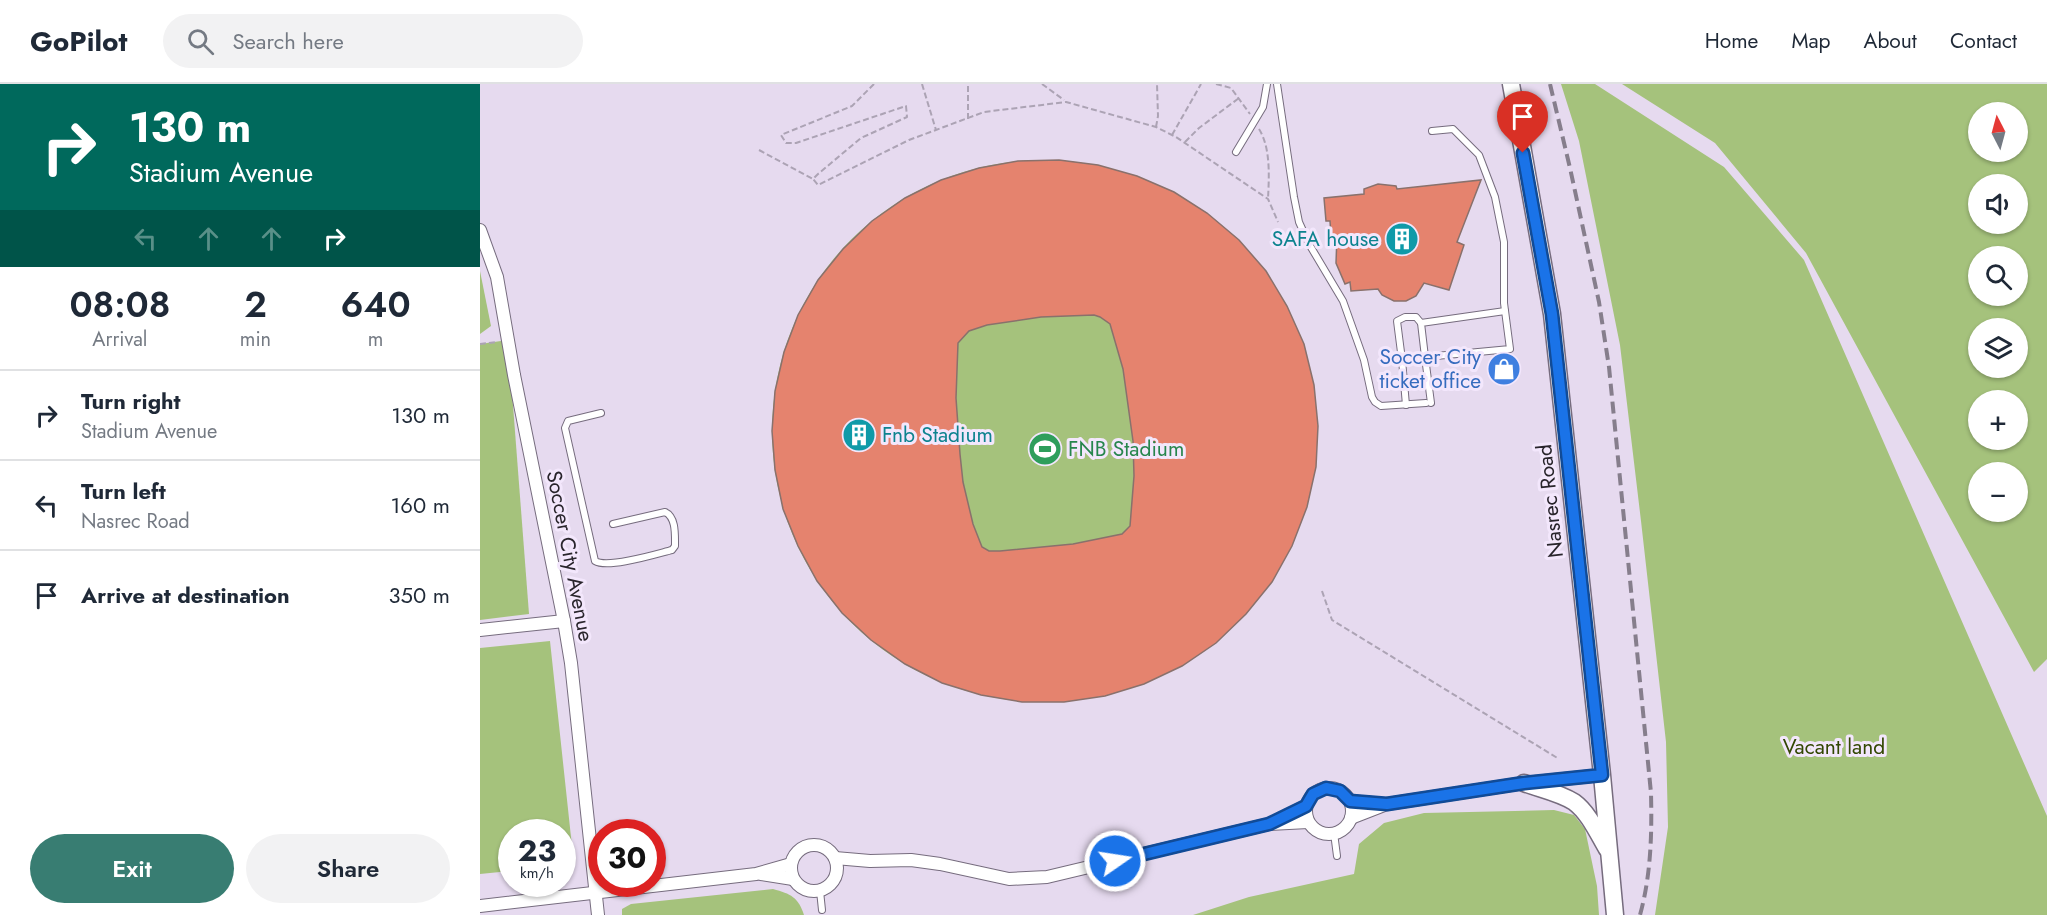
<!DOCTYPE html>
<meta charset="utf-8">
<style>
body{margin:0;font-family:Jost,sans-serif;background:#f2f2f3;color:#1f2937;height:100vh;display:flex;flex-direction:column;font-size:22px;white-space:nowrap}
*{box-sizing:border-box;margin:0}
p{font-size:20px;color:#747a83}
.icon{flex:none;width:33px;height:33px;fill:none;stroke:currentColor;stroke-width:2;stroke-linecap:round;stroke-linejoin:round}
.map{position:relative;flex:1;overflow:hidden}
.sheet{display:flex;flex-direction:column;background:#fff;width:480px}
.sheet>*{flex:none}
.top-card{background:#00695c;color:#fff;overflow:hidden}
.needle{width:39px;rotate:354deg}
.buttons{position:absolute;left:1488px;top:18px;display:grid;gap:12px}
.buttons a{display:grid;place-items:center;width:60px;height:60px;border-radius:50%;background:#fff;box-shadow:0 2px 4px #0004;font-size:30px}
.speed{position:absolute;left:18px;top:735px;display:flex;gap:12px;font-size:30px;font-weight:700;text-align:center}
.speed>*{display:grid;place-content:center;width:78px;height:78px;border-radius:50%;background:#fff;box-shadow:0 2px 4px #0004;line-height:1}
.speed small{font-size:15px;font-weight:400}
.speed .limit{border:9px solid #d22;background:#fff;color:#111}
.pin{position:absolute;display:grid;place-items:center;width:51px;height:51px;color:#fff;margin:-62px -26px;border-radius:50% 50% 50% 0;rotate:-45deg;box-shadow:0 0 6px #0007}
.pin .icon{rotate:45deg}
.me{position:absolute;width:66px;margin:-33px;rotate:77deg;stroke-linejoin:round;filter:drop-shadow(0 0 4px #0008)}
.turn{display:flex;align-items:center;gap:21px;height:126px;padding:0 30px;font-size:27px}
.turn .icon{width:78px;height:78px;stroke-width:2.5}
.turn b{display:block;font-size:42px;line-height:51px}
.lanes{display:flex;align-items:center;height:57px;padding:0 30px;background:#0003;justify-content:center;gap:30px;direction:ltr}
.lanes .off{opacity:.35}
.eta{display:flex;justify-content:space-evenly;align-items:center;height:102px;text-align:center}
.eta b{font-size:36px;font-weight:600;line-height:42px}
.button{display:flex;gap:12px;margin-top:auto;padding:12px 30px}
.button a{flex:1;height:69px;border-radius:36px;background:#387d72;color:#fff;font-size:24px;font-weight:600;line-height:69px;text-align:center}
.button a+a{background:#f2f2f3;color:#1f2937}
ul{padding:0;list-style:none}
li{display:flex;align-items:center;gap:18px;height:90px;padding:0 30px;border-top:2px solid #e0e1e3}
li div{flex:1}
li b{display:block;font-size:22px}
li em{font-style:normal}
header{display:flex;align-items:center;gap:36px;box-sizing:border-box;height:84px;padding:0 30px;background:#fff;border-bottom:2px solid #e0e1e3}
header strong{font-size:28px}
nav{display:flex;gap:33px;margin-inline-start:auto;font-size:21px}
.search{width:420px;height:54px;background:#f2f2f3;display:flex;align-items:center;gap:15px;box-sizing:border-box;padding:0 21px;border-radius:33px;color:#747a83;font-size:22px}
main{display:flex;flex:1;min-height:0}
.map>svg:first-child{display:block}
.green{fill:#a5c27c;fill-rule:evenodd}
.building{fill:#e5836e;stroke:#89716c;stroke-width:1.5;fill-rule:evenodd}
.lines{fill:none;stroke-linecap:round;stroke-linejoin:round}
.service-casing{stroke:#766c7e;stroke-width:8}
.minor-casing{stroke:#766c7e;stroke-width:14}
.secondary-casing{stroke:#766c7e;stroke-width:19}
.path{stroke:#aca3b4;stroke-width:2;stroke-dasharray:6 3;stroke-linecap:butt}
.service{stroke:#fff;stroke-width:6}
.minor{stroke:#fff;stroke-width:12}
.secondary{stroke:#fff;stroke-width:16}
.rail{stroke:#867e8c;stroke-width:4;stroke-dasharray:12 6;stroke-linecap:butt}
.route-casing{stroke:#114b97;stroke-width:15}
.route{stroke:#1a73e8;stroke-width:10}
.labels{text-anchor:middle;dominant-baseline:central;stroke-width:6;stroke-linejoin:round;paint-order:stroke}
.culture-label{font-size:21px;fill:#0d838f;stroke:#f3e7fc;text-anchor:end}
.shop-label{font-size:21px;fill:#366cbe;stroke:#f3e7fc;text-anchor:end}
.leisure-label{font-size:21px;fill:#27864d;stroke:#f3e7fc;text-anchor:start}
.street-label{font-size:21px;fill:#29252c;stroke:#f3e7fc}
.park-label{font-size:21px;fill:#324702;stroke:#f3e7fc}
</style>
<header>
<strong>GoPilot</strong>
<div class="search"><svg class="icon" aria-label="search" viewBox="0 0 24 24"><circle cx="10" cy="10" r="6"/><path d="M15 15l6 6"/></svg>Search here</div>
<nav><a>Home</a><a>Map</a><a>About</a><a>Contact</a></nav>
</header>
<main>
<section class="sheet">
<div class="top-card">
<div class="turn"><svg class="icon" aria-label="right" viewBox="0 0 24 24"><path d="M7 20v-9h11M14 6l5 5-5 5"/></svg><div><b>130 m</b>Stadium Avenue</div></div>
<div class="lanes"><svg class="icon off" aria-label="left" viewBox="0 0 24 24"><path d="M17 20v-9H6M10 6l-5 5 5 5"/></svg><svg class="icon off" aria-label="ahead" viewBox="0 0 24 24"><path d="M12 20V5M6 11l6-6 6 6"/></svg><svg class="icon off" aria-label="ahead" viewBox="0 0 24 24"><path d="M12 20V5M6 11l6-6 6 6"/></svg><svg class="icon" aria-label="right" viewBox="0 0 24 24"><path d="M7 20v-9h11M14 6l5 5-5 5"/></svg></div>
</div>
<div class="eta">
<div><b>08:08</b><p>Arrival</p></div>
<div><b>2</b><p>min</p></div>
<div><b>640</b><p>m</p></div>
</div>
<ul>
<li><svg class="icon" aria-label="right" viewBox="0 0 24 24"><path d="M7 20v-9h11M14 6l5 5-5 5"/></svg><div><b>Turn right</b><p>Stadium Avenue</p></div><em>130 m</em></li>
<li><svg class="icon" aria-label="left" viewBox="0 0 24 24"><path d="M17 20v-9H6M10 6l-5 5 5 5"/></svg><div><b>Turn left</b><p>Nasrec Road</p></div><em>160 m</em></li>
<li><svg class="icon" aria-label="arrive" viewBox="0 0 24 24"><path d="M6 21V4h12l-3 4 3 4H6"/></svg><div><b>Arrive at destination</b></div><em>350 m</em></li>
</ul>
<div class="button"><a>Exit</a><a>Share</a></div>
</section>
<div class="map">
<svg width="1567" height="831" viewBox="0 0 1567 831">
<rect width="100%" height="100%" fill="#e6daef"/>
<!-- green -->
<g class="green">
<path d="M1081,0H1115L1244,83L1324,176L1567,732V831H1175L1188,743L1186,658L1161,437L1140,261L1099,57Z"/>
<path d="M1142,0H1567V575L1554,588L1326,169L1235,59ZM1538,28V68H1498V28ZM1538,100V140H1498V100ZM1538,172V212H1498V172ZM1538,244V284H1498V244ZM1538,316V356H1498V316ZM1538,388V428H1498V388Z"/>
<circle cx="563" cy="347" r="271"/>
<path d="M0,187L11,242L0,250Z"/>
<path d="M28,256L49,530L0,536V260Z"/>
<path d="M70,557L94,781L83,782L82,748H32L31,787L0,790V564Z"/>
<path d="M1074,726L1094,731L1105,745L1117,802L1119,831H713L769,813L874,790L879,760L904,739L944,729Z"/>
<path d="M293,805C311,810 318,813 324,831H142V825L151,820Z"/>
</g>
<!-- building -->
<g class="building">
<path d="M579,76L618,81L657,92L694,108L727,129L759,156L786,187L807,222L824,260L834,301L838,342L836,383L827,423L812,462L792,498L766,530L736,559L702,582L664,600L625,612L584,618H542L501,611L462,599L425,580L391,556L362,529L337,497L318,462L303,425L295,386L292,347L295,307L304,268L318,231L338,196L363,165L392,137L425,114L461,96L499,84L538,77ZM614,231L620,233L630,240L643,285L653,357L654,392L650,442L642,450L593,460L520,467H509L502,463L493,440L483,398L480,370L476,314L478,259L489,247L507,241L561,233Z"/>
<path d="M1001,96L977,158L984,161L969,206L944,199L936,212L926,217H914L902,211L898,205L871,207L870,198L865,200L856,179L857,152H851L850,137H846L844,114L884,110V105L898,100L916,102L917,105Z"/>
</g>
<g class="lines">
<defs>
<g id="service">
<path d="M797,0L814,113L819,138L829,160L863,217L884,276L892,313L895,318L901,322L946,319"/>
<path d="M756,68L783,23L787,0"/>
<path d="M922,276L917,237L925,233H936L941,239"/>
<path d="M951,319L945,273L1030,265L1024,219V158L1015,113L999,71L973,45L952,47"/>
<path d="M926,321L922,276L945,273L941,239L1025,227"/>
<path d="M121,329L88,337L85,344L115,477C128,485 176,470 192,466L195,462C195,450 196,433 185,428L133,440"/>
<path d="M854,749L857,772"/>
<path d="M340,807L342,826"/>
</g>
<g id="minor">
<path d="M0,146L17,193L34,291L84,537L91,579L118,831"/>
<path d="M0,546L84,537"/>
<circle cx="849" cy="727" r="23"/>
<path d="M870,717L903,720"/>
<path d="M871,734L907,720L1044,699L1122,691"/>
<path d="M796,737L826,722"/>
<circle cx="334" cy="784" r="23"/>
<path d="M355,774L390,777L431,776L460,780L529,795L567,793L789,740L828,738"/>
<path d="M281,790L313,795"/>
<path d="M0,822L276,790L311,780"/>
</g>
<g id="secondary">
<path d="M1031,0L1072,230L1122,691L1135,831"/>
<path d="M1044,699C1060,705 1080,709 1094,718C1109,729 1118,750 1127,765"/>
</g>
</defs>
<!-- service casing -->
<use href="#service" class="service-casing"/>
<!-- minor casing -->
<use href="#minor" class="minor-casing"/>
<!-- secondary casing -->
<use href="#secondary" class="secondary-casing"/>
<!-- path -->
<g class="path">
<path d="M394,0L372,22L301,51L306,59H316L426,22L427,33L381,54L338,90L333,95L338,101L429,56L504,28L586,18L676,43L696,53L788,115L798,138"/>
<path d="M442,0L456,46"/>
<path d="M562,0L584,16"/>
<path d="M736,0L751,4L770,30"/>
<path d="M488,35V0"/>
<path d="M676,43L678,32L677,0"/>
<path d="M779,45C791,64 789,94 788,115"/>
<path d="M692,51L721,0"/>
<path d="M705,58L719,44L759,14"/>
<path d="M279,66L333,95"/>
<path d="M0,260L16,258"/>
<path d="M842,507L852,536L1079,675"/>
</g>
<!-- service -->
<use href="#service" class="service"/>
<!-- minor -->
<use href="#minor" class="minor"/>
<!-- secondary -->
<use href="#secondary" class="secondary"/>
<!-- rail -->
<path class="rail" d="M1070,0L1090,84L1119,218L1129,283L1171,709C1172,750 1171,791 1160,831"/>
</g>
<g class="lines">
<defs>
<path id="route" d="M635,777L789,740L826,722L833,710L846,704L860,707L870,717L907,720L1044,699L1122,691L1072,230L1043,69"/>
</defs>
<!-- route casing -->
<use href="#route" class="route-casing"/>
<!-- route -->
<use href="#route" class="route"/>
</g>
<!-- icons -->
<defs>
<symbol id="building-disc" viewBox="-11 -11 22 22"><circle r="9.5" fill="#0f9aa8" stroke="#f3e7fc"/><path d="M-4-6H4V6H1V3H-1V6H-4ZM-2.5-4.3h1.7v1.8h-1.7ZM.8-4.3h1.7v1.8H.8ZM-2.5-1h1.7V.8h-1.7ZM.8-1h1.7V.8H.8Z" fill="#fff"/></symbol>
<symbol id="shop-disc" viewBox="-11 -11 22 22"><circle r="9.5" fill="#3f7fe0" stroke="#f3e7fc"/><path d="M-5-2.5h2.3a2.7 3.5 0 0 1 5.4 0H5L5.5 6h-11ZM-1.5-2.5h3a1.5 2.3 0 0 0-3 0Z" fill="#fff"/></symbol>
<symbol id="stadium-disc" viewBox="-11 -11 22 22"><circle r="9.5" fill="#2e9e5b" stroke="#f3e7fc"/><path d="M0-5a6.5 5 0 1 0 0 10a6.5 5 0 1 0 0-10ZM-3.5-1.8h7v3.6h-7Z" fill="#fff"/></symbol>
</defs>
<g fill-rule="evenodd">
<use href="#building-disc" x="903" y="136" width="38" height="38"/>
<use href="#shop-disc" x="1005" y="266" width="38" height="38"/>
<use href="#building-disc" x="360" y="332" width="38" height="38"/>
<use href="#stadium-disc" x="546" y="346" width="38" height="38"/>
</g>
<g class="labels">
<!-- culture labels -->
<g class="culture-label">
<text x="899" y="155">SAFA house</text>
<text x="402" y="351" text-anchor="start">Fnb Stadium</text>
</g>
<!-- shop labels -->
<g class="shop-label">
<text x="1001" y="273">Soccer City<tspan x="1001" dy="24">ticket office</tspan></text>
</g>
<!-- leisure labels -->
<g class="leisure-label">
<text x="588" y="365">FNB Stadium</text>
</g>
<!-- street labels -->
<g class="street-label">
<text transform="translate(1070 417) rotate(-96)">Nasrec Road</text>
<text transform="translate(90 472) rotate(79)">Soccer City Avenue</text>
</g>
<!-- park labels -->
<g class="park-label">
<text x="1354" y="663">Vacant land</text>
</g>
</g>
</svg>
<div class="buttons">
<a><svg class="needle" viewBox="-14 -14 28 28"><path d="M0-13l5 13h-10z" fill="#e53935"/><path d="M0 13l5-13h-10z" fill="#747a83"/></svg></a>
<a><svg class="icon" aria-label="sound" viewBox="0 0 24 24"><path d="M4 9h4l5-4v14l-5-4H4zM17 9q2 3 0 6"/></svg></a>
<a><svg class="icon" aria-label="search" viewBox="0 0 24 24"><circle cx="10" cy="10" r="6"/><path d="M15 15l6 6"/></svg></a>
<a><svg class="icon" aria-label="layers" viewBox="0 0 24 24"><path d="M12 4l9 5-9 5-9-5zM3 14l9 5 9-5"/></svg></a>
<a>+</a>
<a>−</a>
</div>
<div class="speed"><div>23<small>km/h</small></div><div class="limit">30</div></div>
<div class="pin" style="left:1043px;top:69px;background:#d93025"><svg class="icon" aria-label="arrive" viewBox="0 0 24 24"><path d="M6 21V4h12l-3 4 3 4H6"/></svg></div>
<svg class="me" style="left:635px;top:777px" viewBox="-20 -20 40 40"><circle r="17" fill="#1a73e8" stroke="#fff" stroke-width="3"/><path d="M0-11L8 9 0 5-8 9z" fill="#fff"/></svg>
</div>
</main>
